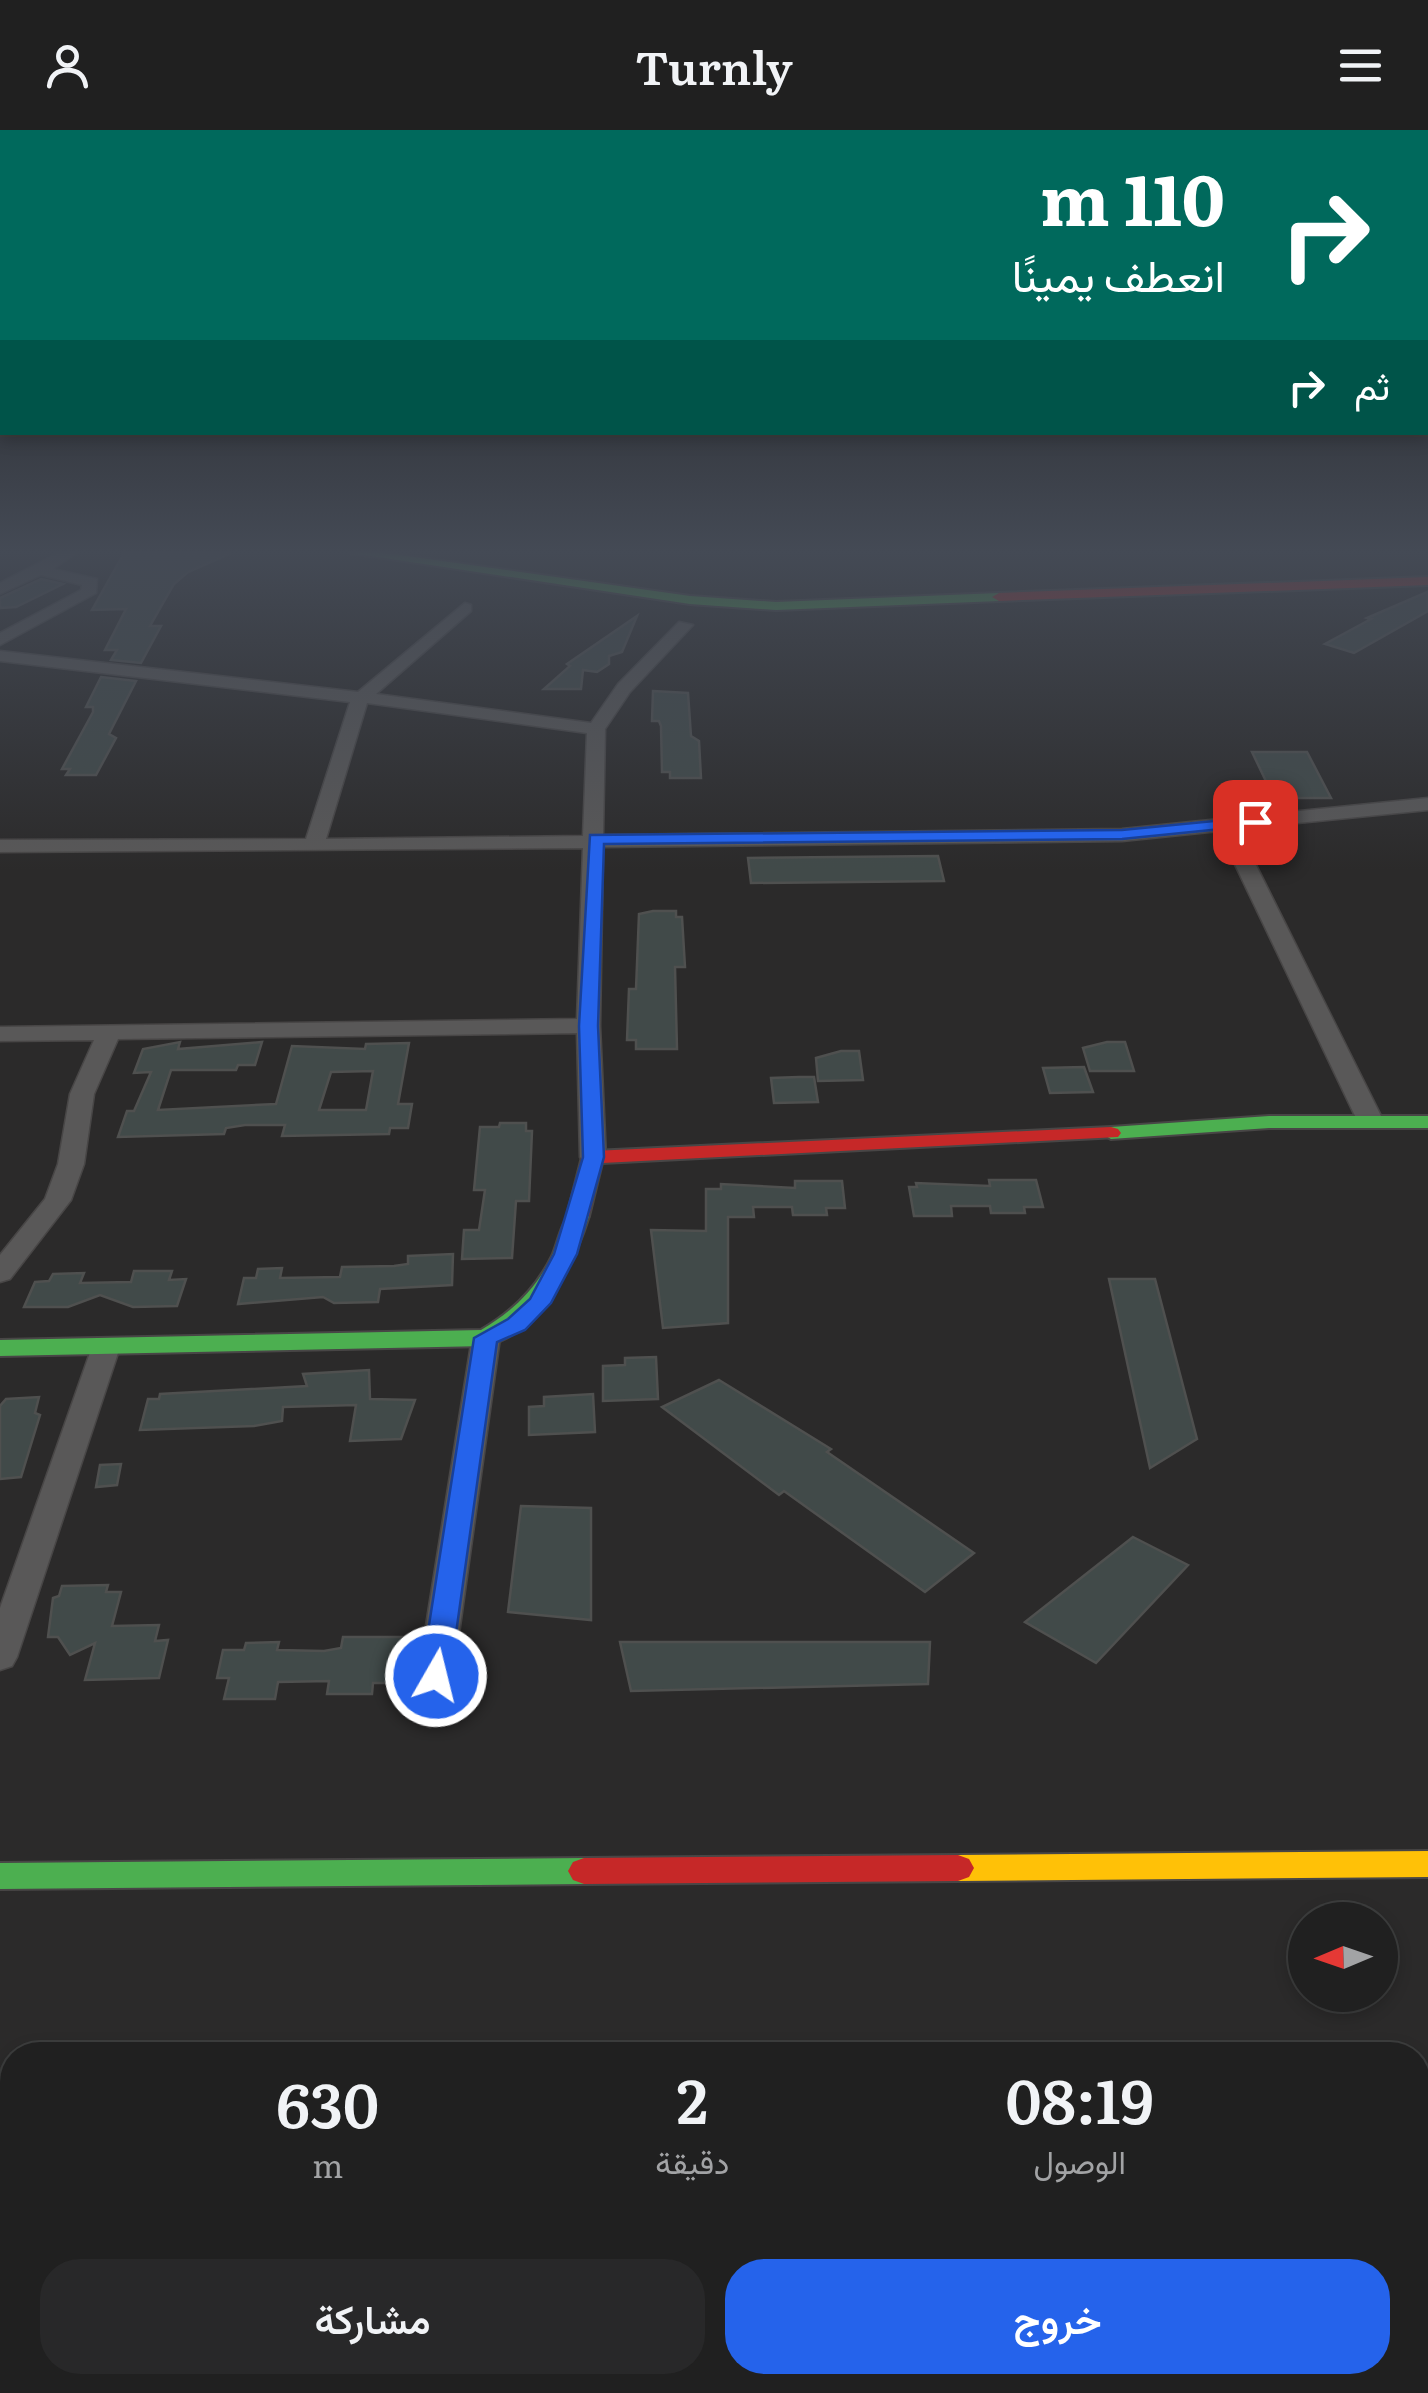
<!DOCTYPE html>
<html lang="ar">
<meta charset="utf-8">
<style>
body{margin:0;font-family:Literata,Vazirmatn,serif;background:#282829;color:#f1f3f6;direction:rtl;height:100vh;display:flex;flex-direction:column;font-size:38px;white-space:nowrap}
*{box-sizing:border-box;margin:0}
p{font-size:32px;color:#a2a3a5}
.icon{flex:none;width:55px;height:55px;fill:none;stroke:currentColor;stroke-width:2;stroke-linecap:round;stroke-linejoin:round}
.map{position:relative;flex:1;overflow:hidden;direction:ltr}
.sheet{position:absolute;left:0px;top:1912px;width:1430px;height:352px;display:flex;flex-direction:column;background:#202020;border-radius:40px 40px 0 0;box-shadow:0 5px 15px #0003,0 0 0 2px #3d3e3e;direction:rtl}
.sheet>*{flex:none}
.hud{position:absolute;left:0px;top:0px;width:1430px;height:305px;box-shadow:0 5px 15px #0003,0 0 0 2px #3d3e3e;direction:rtl;background:#00695c;color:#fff;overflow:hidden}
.needle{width:65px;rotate:268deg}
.tools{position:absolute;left:1288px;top:1772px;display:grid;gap:20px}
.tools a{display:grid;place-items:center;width:110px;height:110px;border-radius:50%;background:#202020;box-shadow:0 5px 15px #0003,0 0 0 2px #3d3e3e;font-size:50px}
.pin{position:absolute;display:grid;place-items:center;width:85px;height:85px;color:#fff;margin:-42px;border-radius:20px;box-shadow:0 5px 15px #0006}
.me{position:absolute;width:110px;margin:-55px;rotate:8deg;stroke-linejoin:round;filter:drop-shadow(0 0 8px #0008)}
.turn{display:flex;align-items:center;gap:35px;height:210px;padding:0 40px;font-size:45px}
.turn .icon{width:130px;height:130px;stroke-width:2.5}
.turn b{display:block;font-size:70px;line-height:85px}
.then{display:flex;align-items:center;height:95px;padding:0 40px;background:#0003;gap:20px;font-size:38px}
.eta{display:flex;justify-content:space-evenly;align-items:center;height:170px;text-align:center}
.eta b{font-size:60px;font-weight:600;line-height:70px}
.action{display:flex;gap:20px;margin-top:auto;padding:20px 40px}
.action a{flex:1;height:115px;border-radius:40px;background:#2563eb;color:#fff;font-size:40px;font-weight:600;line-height:115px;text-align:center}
.action a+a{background:#282829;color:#f1f3f6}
header{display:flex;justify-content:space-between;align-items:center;height:130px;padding:0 40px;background:#202020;font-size:45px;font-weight:600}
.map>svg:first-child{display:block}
.building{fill:#414a49;stroke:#4f504f;stroke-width:2.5;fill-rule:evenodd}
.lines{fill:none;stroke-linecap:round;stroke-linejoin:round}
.street-casing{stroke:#484646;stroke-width:3}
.fast-casing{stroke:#484646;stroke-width:4}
.slow-casing{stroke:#484646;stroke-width:4}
.jam-casing{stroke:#484646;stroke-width:4}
.street{fill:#595858;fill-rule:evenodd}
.fast{fill:#4caf50;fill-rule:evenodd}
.slow{fill:#ffc107;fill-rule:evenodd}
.jam{fill:#c62828;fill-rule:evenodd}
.route{fill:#2563eb;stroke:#184099;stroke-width:2.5}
</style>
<header><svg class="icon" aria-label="menu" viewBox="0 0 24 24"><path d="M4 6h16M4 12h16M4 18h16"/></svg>Turnly<svg class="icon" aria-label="person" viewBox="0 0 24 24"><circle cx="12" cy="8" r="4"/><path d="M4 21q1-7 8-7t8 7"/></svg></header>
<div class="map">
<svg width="1428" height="2263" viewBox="0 0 1428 2263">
<rect width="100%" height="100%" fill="#2b2a2a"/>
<!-- building -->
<g class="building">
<path d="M124,423H231L188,442L174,454L150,496H161L141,533L111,530L117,520H105L126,479L92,480Z"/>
<path d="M41,449L63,454L16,477L0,478V468Z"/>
<path d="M1427,462L1428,481L1354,523L1325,514L1371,489L1367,488Z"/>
<path d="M637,486L622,522L609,526V534L597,542L583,540L581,559H544L570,536L567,534Z"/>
<path d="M101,547L136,551L109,604L116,608L96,645H66L70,639H62L93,582V577H86Z"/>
<path d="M653,561L688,563L691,606L699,611L701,648H670V642H662L661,596L659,591H652Z"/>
<path d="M1252,622H1307L1331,668H1274Z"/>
<path d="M938,726L944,751L751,753L748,728Z"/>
<path d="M653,781H676V787H682L685,837H675L677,919H636V910H627L629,859H636L639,784Z"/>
<path d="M180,912L178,919L262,912L255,935H238L236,940H171L158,980L276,974L292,916L365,919L366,914L409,913L398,974H412L408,998H390L389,1004L282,1006L285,995H245L226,998L224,1004L118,1007L127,981H134L151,942L134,943L143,919ZM373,941L366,980H319L331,942Z"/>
<path d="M1107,912H1125L1134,941H1090L1083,918Z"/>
<path d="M841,921H859L863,950L818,951L816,928Z"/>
<path d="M1084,937L1093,962L1050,963L1043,938Z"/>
<path d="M799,947H814L818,972L774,973L771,948Z"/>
<path d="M500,993H526V1001H532L529,1071H516L512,1128L462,1129L464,1100H479L485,1060H474L480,997H499Z"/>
<path d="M989,1050H1036L1043,1077H1024L1025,1083H991L990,1076H951L952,1086H914L909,1057H917L916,1053L990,1056Z"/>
<path d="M795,1051H842L845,1078H826L827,1085H793L792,1077H753L754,1087H728V1193L663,1198L651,1100L706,1101V1059H721V1054L795,1058Z"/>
<path d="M453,1124L452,1155L380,1159L378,1172L334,1173L323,1167L238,1174L244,1148H256L258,1139L282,1138L280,1148L340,1147L342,1137L394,1136L408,1134V1126Z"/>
<path d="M134,1141H172L169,1150L186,1149L177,1176L133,1177L100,1165L68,1177H24L35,1152L49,1151L53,1144L84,1143L80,1153L131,1152Z"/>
<path d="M1109,1149H1155L1197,1309L1150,1338Z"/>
<path d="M656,1227L658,1269L603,1271V1236L625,1235V1228Z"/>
<path d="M369,1240L370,1269L415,1270L401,1309L350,1311L356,1275L283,1277L282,1291L254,1296L140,1300L148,1269H159L160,1264L307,1256L303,1244Z"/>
<path d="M719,1250L831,1319L827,1322L974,1423L925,1462L784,1361L779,1365L662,1277Z"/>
<path d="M593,1264L595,1302L529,1305V1277L544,1276V1267Z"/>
<path d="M39,1267L35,1283L40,1285L21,1347L0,1349V1276L6,1269Z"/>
<path d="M121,1334L117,1355L96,1357L100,1335Z"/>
<path d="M521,1376L591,1378V1490L508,1482Z"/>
<path d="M1133,1407L1188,1435L1096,1533L1025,1492Z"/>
<path d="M108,1455L106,1462H121L112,1496L159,1495L155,1511L168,1510L159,1548L85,1550L95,1513L70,1525L58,1507H48L53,1468L59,1466L62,1456Z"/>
<path d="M343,1507H405L398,1553H373L372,1564H327L329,1551L278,1552L275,1569H224L229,1548H217L223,1520H244L246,1513L279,1512L277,1520L324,1521L341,1518Z"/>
<path d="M620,1512H930L928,1554L631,1561Z"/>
</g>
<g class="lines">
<defs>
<g id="street">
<path d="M58,423H76L53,439L97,449L96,463L0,515V503L81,460L82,455L41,445L0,464V453Z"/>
<path d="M465,473L471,475V481L376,564L591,593L618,554L679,492L693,495L630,562L605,599L603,705L1122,699L1428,668V680L1238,699L1383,990L1370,998L1357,990L1219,701L1122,711L603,717L600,896L606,1027L602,1032H584L580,1027L577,903L118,909L94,964L84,1034L71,1070L10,1149L0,1152V1125L45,1069L58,1034L70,964L94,910L0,911V897L577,889L583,718L0,722V710L306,709L350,572L0,531V521L358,562ZM367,573L587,603L583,706L326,709Z"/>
<path d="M486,1199L500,1208L448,1583L442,1593L430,1597L418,1593L412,1583L472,1208Z"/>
<path d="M106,1208L120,1217L17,1527L12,1536L0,1540V1478L92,1217Z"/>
</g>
<g id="fast">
<path d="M351,423H385L690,466L776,472L999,463L1006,467L999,471L776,480L690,474Z"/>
<path d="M1269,986H1428V998H1269L1111,1009L1101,1003L1111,997Z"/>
<path d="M578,1079L589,1086C573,1136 542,1201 486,1216L0,1226V1210L481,1200C512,1182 536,1159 552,1126C559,1111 562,1084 578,1079Z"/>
<path d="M584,1728L595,1732L600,1741L595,1750L584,1754L0,1759V1733Z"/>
</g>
<path id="slow" d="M1428,1721V1747L958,1751L947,1747L942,1738L947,1729L958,1725Z"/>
<g id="jam">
<path d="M1428,447V455L999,471L992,467L999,463Z"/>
<path d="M1111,997L1118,999L1121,1003L1118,1007L602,1033L589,1086L578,1093L567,1086L582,1027L593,1021Z"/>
<path d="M958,1725L969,1729L974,1738L969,1747L958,1751L584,1754L573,1750L568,1741L573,1732L584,1728Z"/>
</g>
</defs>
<!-- street casing -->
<use href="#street" class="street-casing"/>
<!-- fast casing -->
<use href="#fast" class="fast-casing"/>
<!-- slow casing -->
<use href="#slow" class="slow-casing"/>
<!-- jam casing -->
<use href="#jam" class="jam-casing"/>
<!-- street -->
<use href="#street" class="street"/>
<!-- fast -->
<use href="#fast" class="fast"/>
<!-- slow -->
<use href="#slow" class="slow"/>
<!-- jam -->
<use href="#jam" class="jam"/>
</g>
<!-- sky -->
<linearGradient id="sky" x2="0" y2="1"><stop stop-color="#181717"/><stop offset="0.57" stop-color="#444a55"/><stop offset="1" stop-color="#444a55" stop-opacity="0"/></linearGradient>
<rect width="1428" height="740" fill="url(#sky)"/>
<!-- route -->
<path class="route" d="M1255,687L1261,689V695L1122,709L604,714L598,896L604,1027L577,1124L551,1173L525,1200L497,1212L450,1546L446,1554H426L421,1546L474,1208L508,1189L530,1169L554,1124L583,1027L579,896L590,705L1122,700Z"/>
</svg>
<div class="tools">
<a><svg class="needle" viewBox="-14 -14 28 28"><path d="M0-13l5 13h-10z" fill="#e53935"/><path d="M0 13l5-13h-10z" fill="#a2a3a5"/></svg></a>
</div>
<div class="pin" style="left:1255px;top:692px;background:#d93025"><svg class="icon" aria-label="arrive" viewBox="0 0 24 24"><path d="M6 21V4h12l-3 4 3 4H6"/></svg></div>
<svg class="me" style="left:436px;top:1546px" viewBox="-20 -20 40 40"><circle r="17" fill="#2563eb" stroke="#fff" stroke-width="3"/><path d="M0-11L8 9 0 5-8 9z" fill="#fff"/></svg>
<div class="hud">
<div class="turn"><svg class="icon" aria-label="right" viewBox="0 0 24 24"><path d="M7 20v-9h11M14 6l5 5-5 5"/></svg><div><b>110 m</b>انعطف يمينًا</div></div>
<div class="then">ثم<svg class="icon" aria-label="right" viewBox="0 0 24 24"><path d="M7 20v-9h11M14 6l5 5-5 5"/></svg></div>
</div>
<section class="sheet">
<div class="eta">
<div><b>08:19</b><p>الوصول</p></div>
<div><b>2</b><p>دقيقة</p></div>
<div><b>630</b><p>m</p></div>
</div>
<div class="action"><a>خروج</a><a>مشاركة</a></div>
</section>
</div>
